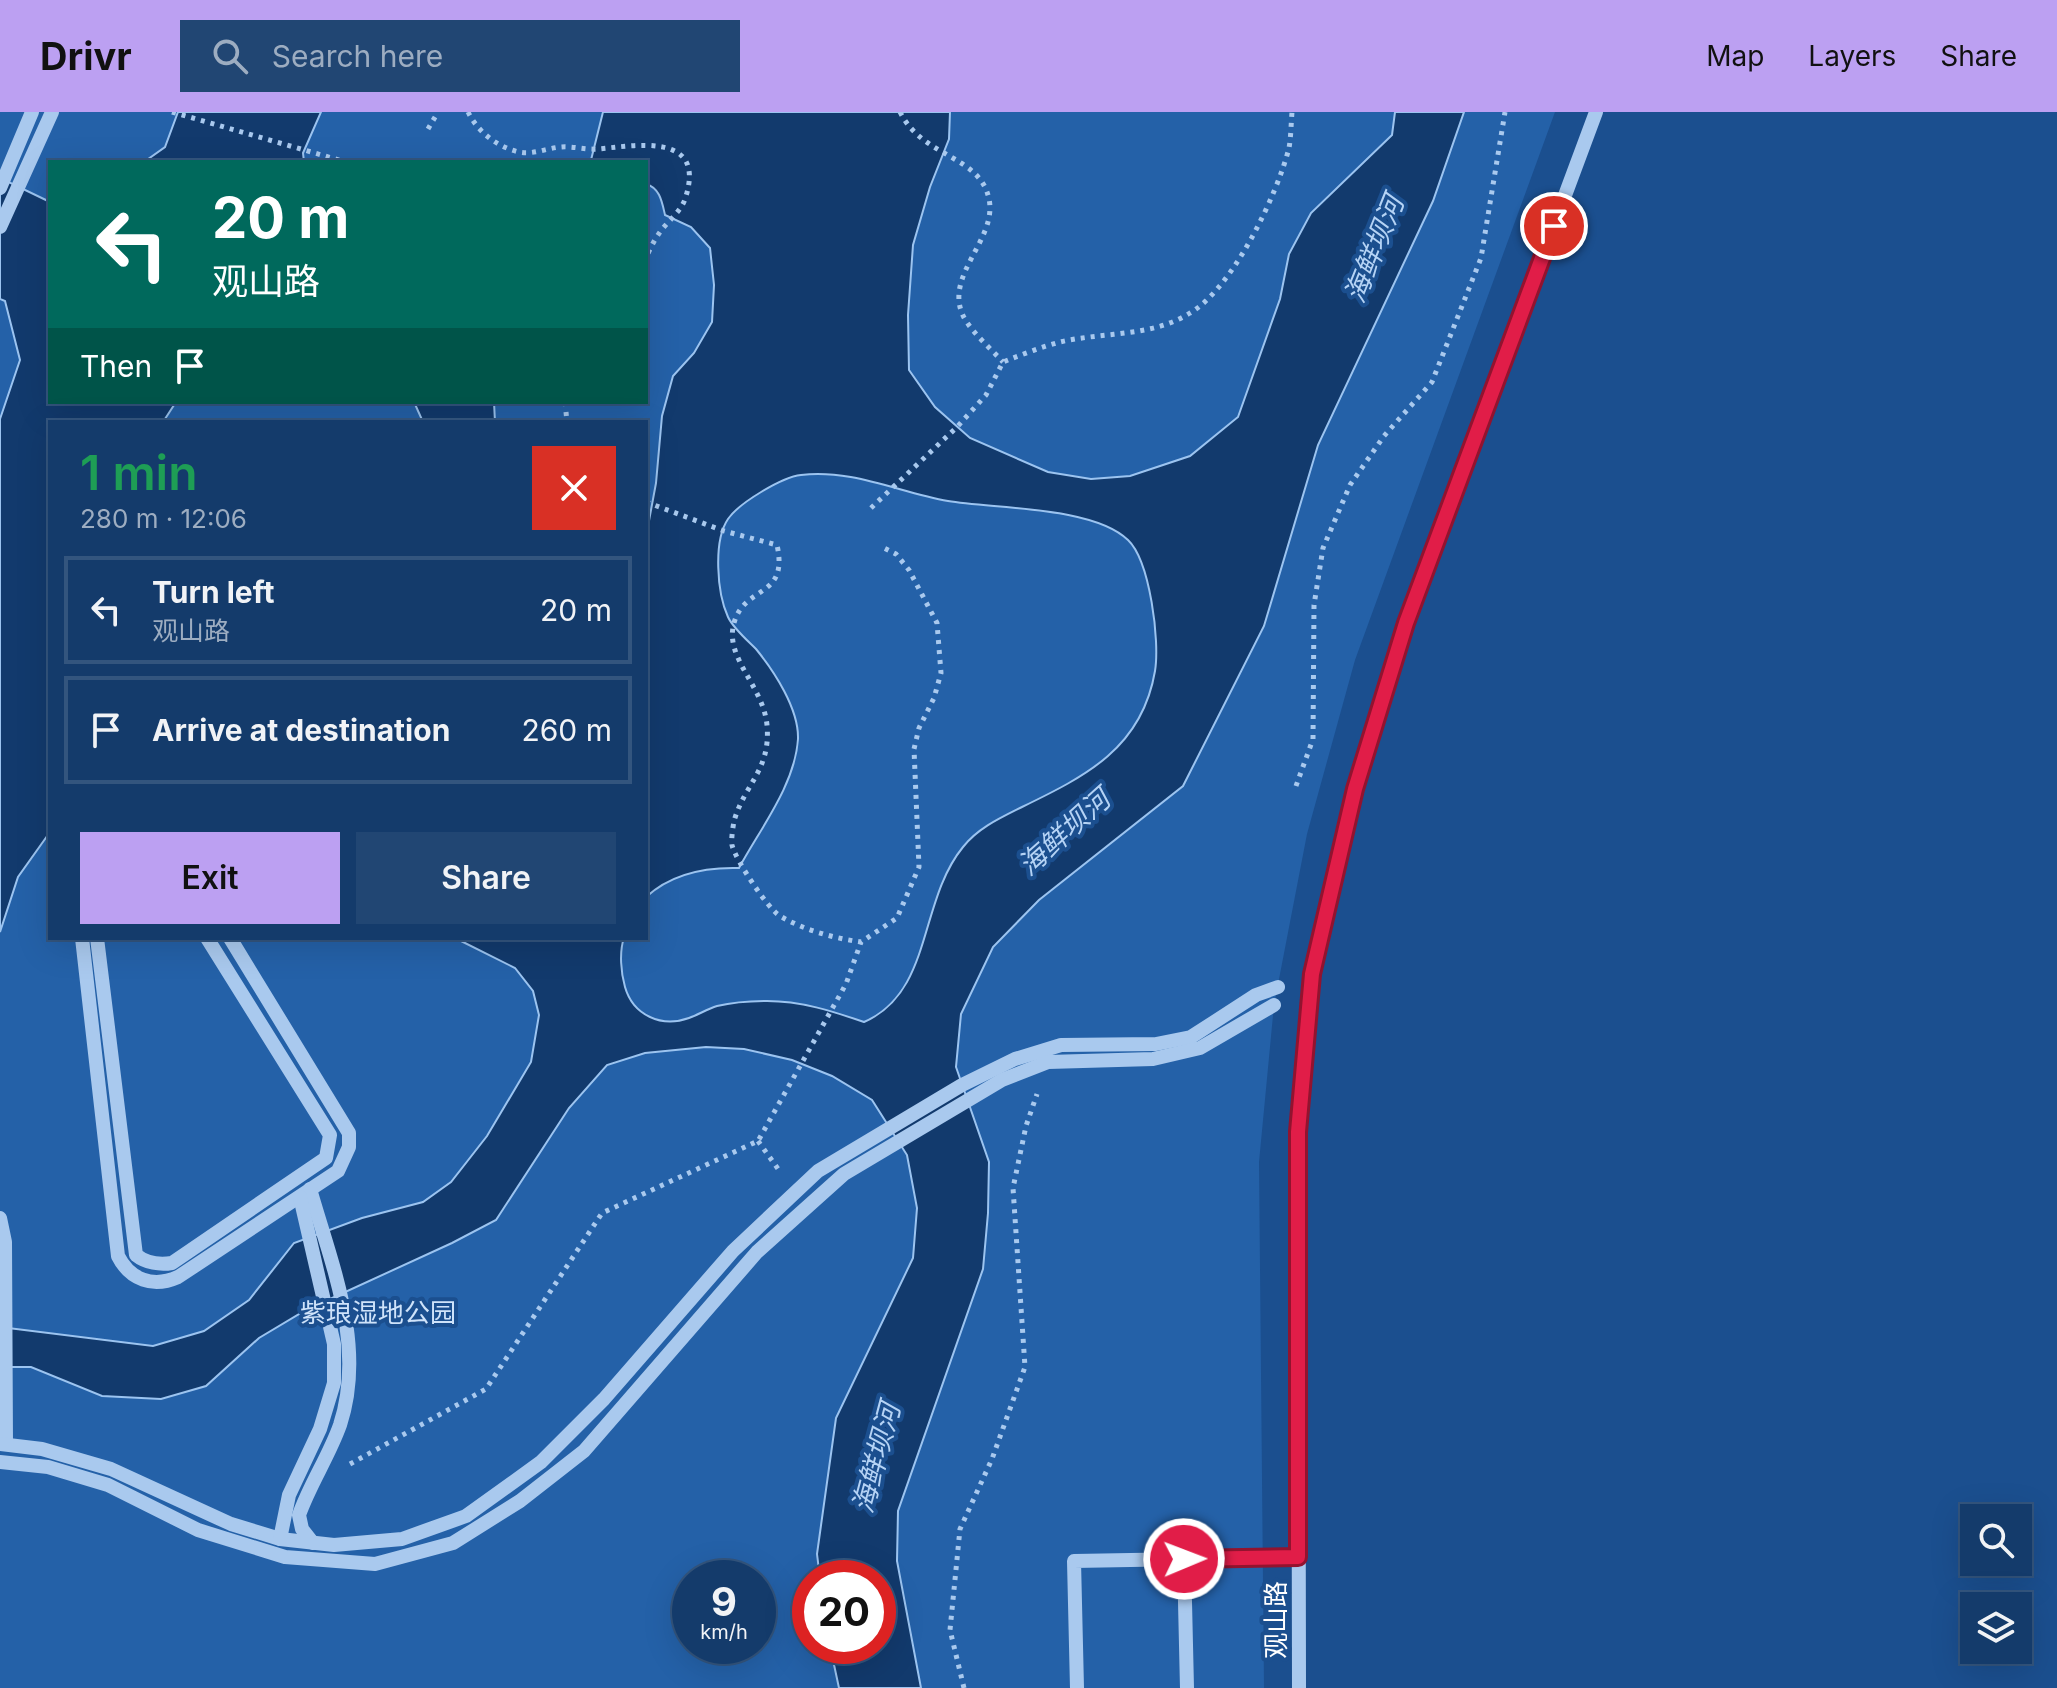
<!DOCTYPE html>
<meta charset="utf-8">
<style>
body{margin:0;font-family:Inter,"Noto Sans SC",sans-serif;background:#214673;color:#f1f3f6;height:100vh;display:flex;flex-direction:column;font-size:30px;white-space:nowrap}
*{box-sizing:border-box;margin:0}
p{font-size:26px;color:#9dadc1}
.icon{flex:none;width:44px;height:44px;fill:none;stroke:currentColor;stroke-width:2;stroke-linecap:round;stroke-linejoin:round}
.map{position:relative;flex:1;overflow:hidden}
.side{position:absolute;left:48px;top:308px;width:600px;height:520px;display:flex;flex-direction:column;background:#143b6b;border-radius:0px;box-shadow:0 8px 32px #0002,0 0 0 2px #33557e}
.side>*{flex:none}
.banner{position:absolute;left:48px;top:48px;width:600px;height:244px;border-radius:0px;box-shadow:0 8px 32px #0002,0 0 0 2px #33557e;background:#00695c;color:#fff;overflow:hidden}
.buttons{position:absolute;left:1960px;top:1392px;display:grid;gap:16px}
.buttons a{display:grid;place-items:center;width:72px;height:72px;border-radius:0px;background:#143b6b;box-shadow:0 8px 32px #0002,0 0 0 2px #33557e;font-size:40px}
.speed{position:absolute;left:672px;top:1448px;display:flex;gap:16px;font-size:40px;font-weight:700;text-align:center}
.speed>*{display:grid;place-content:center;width:104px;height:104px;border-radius:50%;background:#143b6b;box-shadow:0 8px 32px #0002,0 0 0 2px #33557e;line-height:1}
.speed small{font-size:20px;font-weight:400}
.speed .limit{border:12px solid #d22;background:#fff;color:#111}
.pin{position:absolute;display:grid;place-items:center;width:68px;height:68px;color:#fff;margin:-34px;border:4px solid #fff;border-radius:50%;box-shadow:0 2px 8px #0007}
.me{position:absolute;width:88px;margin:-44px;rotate:89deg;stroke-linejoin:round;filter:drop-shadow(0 0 6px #0008)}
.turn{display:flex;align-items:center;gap:28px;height:168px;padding:0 32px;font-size:36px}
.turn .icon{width:104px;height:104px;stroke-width:2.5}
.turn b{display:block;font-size:56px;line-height:68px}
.then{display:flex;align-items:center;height:76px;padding:0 32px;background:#0003;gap:16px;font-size:30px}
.round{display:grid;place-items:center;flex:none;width:84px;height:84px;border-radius:0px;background:#214673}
.overview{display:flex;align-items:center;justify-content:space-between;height:136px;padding:0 32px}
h1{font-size:48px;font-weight:600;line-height:60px;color:#1e9e55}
.primary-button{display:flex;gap:16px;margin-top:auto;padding:16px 32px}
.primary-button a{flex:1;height:92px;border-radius:0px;background:#bca0f2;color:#111;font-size:32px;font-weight:600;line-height:92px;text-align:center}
.primary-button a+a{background:#214673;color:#f1f3f6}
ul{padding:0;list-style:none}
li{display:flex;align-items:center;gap:24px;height:108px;margin:0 16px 12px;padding:0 16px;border:4px solid #33557e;border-radius:0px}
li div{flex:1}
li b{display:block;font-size:30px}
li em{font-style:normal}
header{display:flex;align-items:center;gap:48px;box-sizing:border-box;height:112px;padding:0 40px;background:#bca0f2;color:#111}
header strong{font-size:38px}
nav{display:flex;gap:44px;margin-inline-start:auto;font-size:28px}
.search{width:560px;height:72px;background:#214673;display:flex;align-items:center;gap:20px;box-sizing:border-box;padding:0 28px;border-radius:0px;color:#9dadc1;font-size:30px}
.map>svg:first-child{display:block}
.green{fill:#2461a8;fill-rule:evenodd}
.water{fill:#123a6d;stroke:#9cc4f0;stroke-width:2}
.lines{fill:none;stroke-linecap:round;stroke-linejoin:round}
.path{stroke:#a9c9ee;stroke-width:5;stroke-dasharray:4 6;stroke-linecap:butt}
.minor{stroke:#a9c9ee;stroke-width:14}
.route-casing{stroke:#92132f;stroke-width:20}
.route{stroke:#e11d48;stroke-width:14}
.labels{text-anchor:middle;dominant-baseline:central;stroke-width:8;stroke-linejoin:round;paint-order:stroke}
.park-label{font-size:26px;fill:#cfe3fa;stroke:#1b4f8f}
.street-label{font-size:26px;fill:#fff;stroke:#1b4f8f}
.water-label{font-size:28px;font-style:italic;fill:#b5d3f5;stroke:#1b4f8f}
</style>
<header>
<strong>Drivr</strong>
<div class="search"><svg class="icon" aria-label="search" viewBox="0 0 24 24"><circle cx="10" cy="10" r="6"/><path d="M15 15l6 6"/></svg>Search here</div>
<nav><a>Map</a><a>Layers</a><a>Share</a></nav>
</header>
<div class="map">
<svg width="2057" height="1576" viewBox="0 0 2057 1576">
<rect width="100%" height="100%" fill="#1b4f8f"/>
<!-- green -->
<path class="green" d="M0,0H1555L1355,548L1307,722L1274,893L1259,1050L1264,1576H0ZM50,50H646V290H50ZM50,310H646V826H50ZM690,1466H758V1534H690ZM810,1466H878V1534H810Z"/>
<!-- water -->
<g class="water">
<path d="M178,0H321L303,41L304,50H144L165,35Z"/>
<path d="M603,0H950L949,27L930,75L913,133L908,203L909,258L935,295L970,326L1048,360L1091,367L1130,364L1190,344L1238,305L1280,187L1289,142L1311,101L1392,23L1395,0H1464L1433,89L1318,333L1264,514L1183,674L1039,788L993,835L961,902L956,955L989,1050L988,1101L983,1157L898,1399L897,1449L921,1576H839L830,1534H878V1466H820L817,1442L836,1306L913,1146L917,1096L907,1043L872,988L832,964L792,948L744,937L706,935L645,941L607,953L569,996L496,1108L452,1131L306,1198L259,1226L206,1274L161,1287L102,1284L31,1255H0V1215L153,1234L204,1219L249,1188L294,1131L362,1106L423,1090L451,1070L487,1024L531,950L539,903L533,879L515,856L455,826H624C619,840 621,861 625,875C633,903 661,916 689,906C698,903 707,897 717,894C734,890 750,889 767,889C801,889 832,899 864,910C933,880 918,790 963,735C978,716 1000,706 1022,695C1086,664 1142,636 1155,559C1160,529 1150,449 1128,428C1093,394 994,397 948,389C898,380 852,357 801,363C782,365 739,391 728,407C713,429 717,481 728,505C733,516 747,528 756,537C774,559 799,597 798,627C795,673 760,717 739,756C705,755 671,762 646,785V425L656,371L662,304L673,264L694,241L712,210L714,173L710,136L691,115L665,103C662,90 660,76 646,72V50L591,48Z"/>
<path d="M0,66L50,90V290H176L163,310H50V720L18,765L0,820V307L20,248L5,189L0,187Z"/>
<path d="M414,290H494L495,310H423Z"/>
</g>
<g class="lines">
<!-- path -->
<g class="path">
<path d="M172,0L346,50"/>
<path d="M468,0C478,20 497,35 519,40C533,43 547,36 561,35C573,34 586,38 598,37C633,34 706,19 686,84C682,100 666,110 658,123C653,130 650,138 646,145"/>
<path d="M900,0C923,46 980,43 989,87C998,129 939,166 966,209C976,224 991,237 1003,250"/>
<path d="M428,17L438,0"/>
<path d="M565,290L567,310"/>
<path d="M260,310V309"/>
<path d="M646,390L724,419L777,433C789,487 745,472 734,511C724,546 763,573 767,613C771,658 745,671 734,709C733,715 731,727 732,733C735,747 768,797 780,804C804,818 833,826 861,830L897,806L919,755L914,637L919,616L934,586L941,561L937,511L909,458L896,442L884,436"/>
<path d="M871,396L957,315L986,283L1003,250C1021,243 1041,235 1060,230C1102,220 1153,225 1190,201C1233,176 1277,83 1289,36C1291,25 1291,12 1292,0"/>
<path d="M1296,674L1313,627L1314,493L1323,436L1350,373L1384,324L1432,270L1481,146L1505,0"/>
<path d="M758,1029L781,1061"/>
<path d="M350,1352L486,1277L602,1101L758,1029L846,872L861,830"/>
<path d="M964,1576L950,1518L960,1417L992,1347L1025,1255L1013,1076L1026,1014L1037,982"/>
</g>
<!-- minor -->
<g class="minor">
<path d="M0,76L32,0"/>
<path d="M0,115L52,0"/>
<path d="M82,826L118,1144C130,1168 153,1176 178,1165L338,1059L349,1035V1021L230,826"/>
<path d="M97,826L136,1143C146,1151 160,1153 172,1151L326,1046L330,1023L207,826"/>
<path d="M310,1077C332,1154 366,1234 340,1313C329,1344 310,1372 299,1403L302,1417L313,1431"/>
<path d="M0,1106L5,1130L6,1332"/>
<path d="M0,1332L42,1337L111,1357L231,1412L280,1427L334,1433L402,1427L466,1404L541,1350L604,1287L733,1139L818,1059L962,973L1015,947L1061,933L1156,932L1191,925L1256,883L1278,875"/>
<path d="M0,1350L48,1355L108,1373L198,1418L285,1445L375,1452L453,1431L520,1389L584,1339L757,1140L844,1062L1002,968L1048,950L1153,947L1200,936L1274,893"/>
<path d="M280,1427L289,1383L320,1317L334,1271V1232L300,1085"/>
<path d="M1184,1447L1187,1576"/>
<path d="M1077,1576L1074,1449L1298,1445"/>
<path d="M1299,1576L1298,1020L1312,862L1355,677L1406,511L1596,0"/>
</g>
</g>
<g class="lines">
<defs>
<path id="route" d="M1184,1447L1298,1445V1020L1312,862L1355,677L1406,511L1554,114"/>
</defs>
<!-- route casing -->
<use href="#route" class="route-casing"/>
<!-- route -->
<use href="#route" class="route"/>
</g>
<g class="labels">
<!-- park labels -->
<g class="park-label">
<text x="378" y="1200">紫琅湿地公园</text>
</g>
<!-- street labels -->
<g class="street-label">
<text transform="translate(1275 1508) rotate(-90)">观山路</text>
</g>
<!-- water labels -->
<g class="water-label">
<text transform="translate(1374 137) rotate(-68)">海鲜坝河</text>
<text transform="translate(1064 720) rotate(-42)">海鲜坝河</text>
<text transform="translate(876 1346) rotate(-75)">海鲜坝河</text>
</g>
</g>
</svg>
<div class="buttons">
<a><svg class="icon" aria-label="search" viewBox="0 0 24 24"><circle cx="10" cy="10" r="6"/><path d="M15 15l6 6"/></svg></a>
<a><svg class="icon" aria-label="layers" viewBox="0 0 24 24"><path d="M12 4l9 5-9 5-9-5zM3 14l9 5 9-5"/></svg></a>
</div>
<div class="speed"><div>9<small>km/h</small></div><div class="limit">20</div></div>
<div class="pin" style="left:1554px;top:114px;background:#d93025"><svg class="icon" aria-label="arrive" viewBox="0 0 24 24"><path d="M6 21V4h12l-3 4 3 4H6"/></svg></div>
<svg class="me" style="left:1184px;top:1447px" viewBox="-20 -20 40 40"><circle r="17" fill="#e11d48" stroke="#fff" stroke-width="3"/><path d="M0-11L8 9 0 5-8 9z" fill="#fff"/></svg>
<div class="banner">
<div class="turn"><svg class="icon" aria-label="left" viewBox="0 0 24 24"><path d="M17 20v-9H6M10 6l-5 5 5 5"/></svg><div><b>20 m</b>观山路</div></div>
<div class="then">Then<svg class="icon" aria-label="arrive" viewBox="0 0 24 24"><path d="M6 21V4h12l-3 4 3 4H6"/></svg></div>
</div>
<section class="side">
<div class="overview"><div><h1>1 min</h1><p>280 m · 12:06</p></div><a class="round" style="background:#d93025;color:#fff"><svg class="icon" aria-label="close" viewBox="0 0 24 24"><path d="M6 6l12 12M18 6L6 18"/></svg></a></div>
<ul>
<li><svg class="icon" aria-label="left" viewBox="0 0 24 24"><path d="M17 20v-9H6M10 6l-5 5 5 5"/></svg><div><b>Turn left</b><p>观山路</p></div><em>20 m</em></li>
<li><svg class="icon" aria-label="arrive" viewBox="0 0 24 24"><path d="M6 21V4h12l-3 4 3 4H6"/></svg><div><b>Arrive at destination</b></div><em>260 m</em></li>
</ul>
<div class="primary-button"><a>Exit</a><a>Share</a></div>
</section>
</div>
